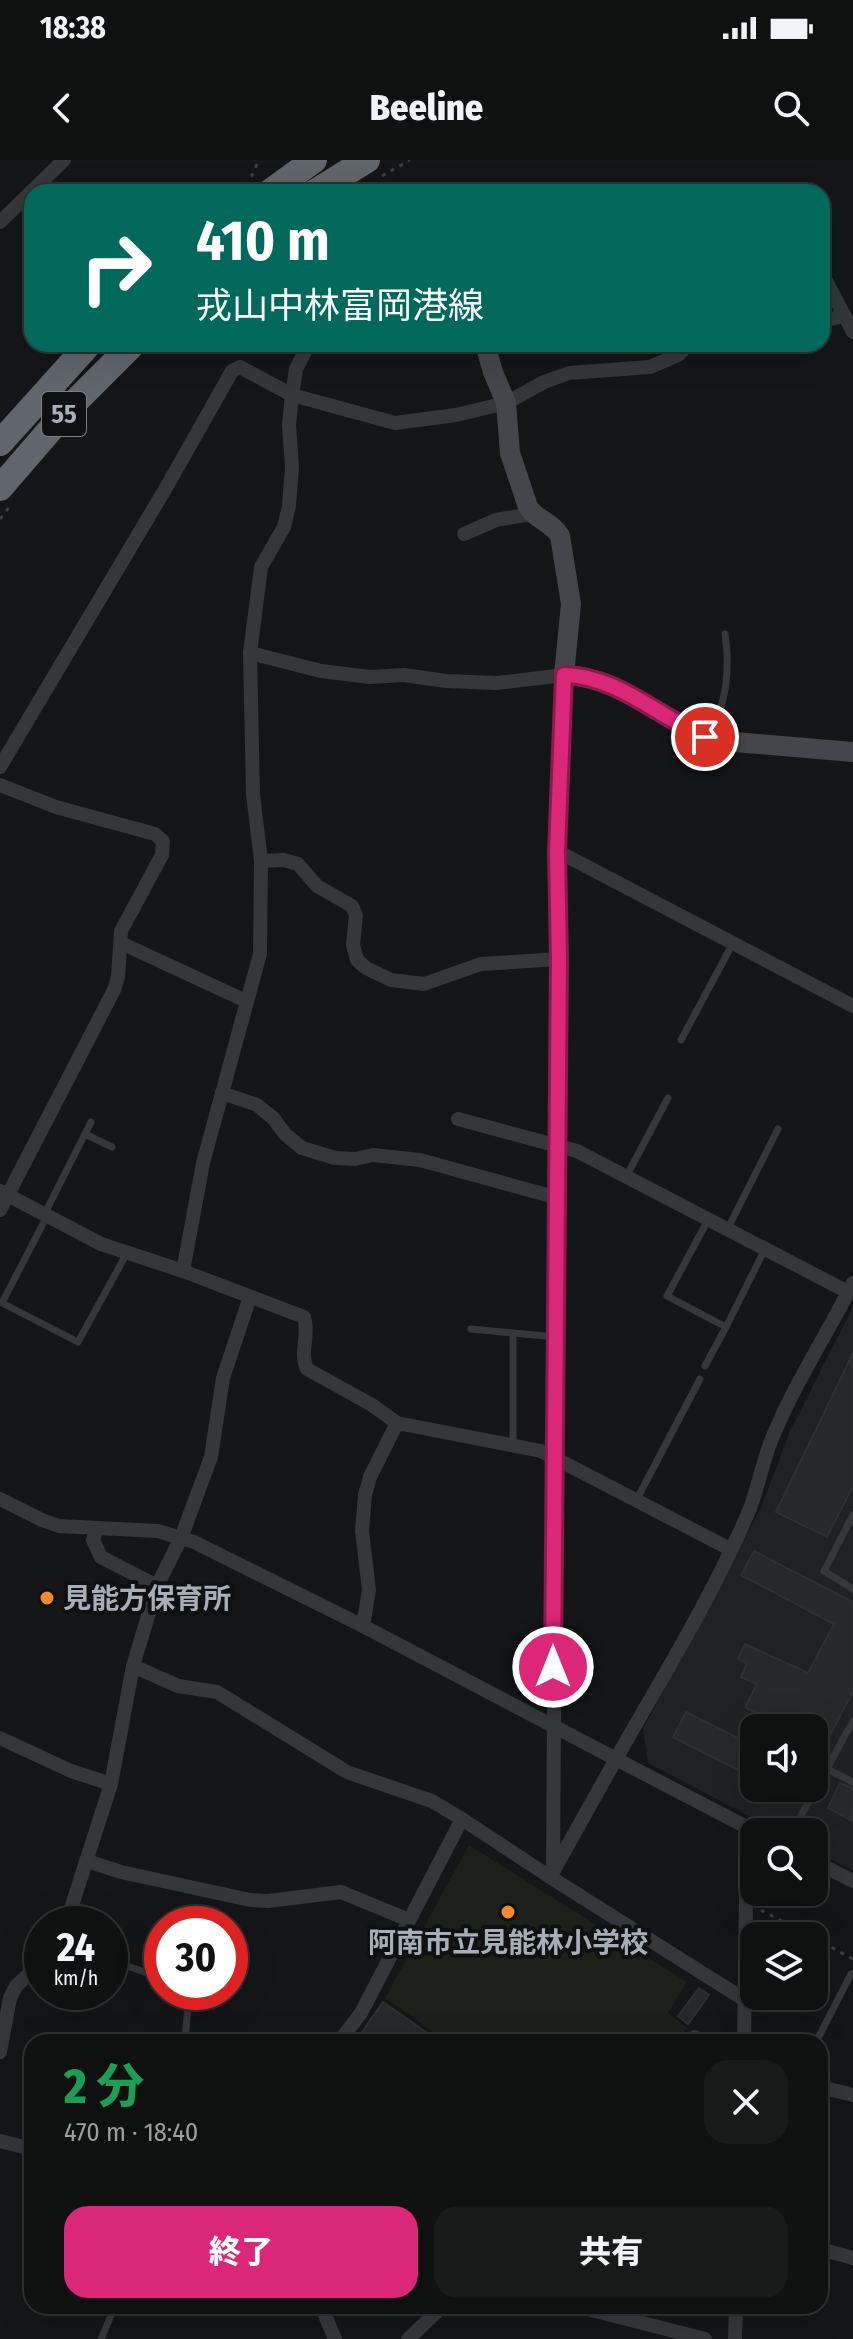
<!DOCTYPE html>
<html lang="ja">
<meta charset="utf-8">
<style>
body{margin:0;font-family:"Fira Sans Condensed","Noto Sans JP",sans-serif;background:#181919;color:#f1f3f6;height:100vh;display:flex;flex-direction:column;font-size:30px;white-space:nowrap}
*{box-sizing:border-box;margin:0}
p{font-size:26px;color:#9b9d9f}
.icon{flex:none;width:44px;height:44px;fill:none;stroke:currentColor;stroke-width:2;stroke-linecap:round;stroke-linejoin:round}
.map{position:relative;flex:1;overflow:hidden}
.sheet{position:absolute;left:24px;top:1874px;width:804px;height:280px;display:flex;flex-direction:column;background:#0f1010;border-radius:24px;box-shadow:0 8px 32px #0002,0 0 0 2px #2f3030}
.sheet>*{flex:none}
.guide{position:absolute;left:24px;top:24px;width:806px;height:168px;border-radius:24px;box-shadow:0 8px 32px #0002,0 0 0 2px #2f3030;background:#00695c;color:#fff;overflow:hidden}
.buttons{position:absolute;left:740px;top:1554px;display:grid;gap:16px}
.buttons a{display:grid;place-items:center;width:88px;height:88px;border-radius:16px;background:#0f1010;box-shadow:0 8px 32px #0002,0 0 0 2px #2f3030;font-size:40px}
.speed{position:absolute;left:24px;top:1746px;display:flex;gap:16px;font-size:40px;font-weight:700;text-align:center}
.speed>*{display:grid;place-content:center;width:104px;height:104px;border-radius:50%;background:#0f1010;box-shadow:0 8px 32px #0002,0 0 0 2px #2f3030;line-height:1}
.speed small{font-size:20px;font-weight:400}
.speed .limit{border:12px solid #d22;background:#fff;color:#111}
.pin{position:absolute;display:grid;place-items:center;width:68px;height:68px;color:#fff;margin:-34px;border:4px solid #fff;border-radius:50%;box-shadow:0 2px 8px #0007}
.me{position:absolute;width:88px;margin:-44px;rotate:0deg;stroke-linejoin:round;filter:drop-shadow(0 0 6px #0008)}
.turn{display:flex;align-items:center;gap:28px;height:168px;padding:0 40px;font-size:36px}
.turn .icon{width:104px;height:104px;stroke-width:2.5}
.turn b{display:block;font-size:56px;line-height:68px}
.round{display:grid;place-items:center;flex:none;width:84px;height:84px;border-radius:24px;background:#181919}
.summary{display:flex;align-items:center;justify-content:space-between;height:136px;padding:0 40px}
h1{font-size:48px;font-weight:800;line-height:60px;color:#1e9e55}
.primary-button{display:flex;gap:16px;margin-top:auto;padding:16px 40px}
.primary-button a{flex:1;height:92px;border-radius:24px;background:#db2777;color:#fff;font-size:32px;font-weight:800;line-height:92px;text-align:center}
.primary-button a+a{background:#181919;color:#f1f3f6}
.status{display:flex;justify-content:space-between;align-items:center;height:56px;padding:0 40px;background:#0f1010;direction:ltr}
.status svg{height:22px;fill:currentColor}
header{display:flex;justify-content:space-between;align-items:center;height:104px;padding:0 40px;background:#0f1010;font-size:36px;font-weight:800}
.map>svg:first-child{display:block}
.built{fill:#202123;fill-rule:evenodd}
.green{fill:#1b211a}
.building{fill:#27282a;stroke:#2e2f32;stroke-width:2}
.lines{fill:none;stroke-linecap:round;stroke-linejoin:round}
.path{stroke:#3b3f42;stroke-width:3;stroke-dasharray:4 6;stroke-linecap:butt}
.lane{stroke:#35373b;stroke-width:7}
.street{stroke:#35373b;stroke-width:14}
.secondary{stroke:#43474b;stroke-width:20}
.highway{stroke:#61666c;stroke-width:26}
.route-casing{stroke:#8e194d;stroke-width:20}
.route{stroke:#db2777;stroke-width:14}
.poi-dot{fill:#f48a2e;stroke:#0f1011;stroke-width:3}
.labels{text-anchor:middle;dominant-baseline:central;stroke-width:8;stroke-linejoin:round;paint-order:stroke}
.shield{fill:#0f1011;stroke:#797f85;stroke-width:2}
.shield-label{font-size:26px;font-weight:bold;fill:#a6aeb7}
.poi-label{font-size:28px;font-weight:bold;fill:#a6aeb7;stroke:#0f1011;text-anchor:start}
</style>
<div class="status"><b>18:38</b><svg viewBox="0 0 49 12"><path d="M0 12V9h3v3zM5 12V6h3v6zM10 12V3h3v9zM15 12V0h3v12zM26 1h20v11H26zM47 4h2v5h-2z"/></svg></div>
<header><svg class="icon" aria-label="back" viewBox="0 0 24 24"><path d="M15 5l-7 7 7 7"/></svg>Beeline<svg class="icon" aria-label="search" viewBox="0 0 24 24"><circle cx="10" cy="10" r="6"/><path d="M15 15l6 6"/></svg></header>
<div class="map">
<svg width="853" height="2179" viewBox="0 0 853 2179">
<rect width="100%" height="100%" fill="#141516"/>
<!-- built -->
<path class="built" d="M853,1147V1711L814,1690V1672H779L648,1603L643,1569L761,1348L790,1271ZM754,1568H814V1628H754Z"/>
<!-- green -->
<path class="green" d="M469,1685L687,1822L668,1853L687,1868L676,1882H448L385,1838Z"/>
<!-- building -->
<g class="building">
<path d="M853,1193V1326L827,1377L776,1352Z"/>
<path d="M754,1391L853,1442V1531L814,1606V1568H785L745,1547L757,1524L741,1517L747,1503L738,1499L745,1484L808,1513L834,1464L741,1415Z"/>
<path d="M686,1552L754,1586V1618L673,1577Z"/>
<path d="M840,1623L853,1628V1661L828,1648Z"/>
<path d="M699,1828L709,1835L688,1864L678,1856Z"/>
<path d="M383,1842L440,1882H355Z"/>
</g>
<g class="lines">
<!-- path -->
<g class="path">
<path d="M382,16L410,0"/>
<path d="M239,32L247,26L259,0"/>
<path d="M154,192L162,184"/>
<path d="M0,359L10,346"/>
<path d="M761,1750L810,1776"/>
<path d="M814,1778L853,1799"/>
</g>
<!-- lane -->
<g class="lane">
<path d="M713,574C725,537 731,513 725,474"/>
<path d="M681,880L733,783"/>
<path d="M85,974L112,987"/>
<path d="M626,1017L668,938"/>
<path d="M44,1055L91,962"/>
<path d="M47,1056L2,1143L78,1182L127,1093"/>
<path d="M727,1070L778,969"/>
<path d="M726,1167L765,1089"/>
<path d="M471,1169L556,1177"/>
<path d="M705,1206L726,1167L667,1136L708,1060"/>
<path d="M513,1284V1173"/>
<path d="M637,1339L700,1219"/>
<path d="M853,1355L824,1411L853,1429"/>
<path d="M827,1609L853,1622"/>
<path d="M792,1672L853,1561"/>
<path d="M110,1800L162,1818"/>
<path d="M185,1882L189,1832"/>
<path d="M816,1882L851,1814"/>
<path d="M101,2179L115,2146"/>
</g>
<!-- street -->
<g class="street">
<path d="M0,62L64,0"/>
<path d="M822,113L853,172"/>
<path d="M822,161L845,156"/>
<path d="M740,184H741"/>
<path d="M464,374L496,360L532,354"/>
<path d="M250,493L321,511L370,517L404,515L446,521L497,523L564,515L557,691L559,799L553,1710"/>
<path d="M0,607L167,326L232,211L240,207L292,235L395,263L456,255L506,243L544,222L569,213L650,207L678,195L689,184"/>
<path d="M0,625L56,647L155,674L163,681L162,695L121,771L118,817L114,830L0,1050"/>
<path d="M557,691L853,846"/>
<path d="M261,701L284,700L298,704L317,726L352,746L356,755L353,785L357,800L366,808L391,820L424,824L481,804L559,799"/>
<path d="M121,783L246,841"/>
<path d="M222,933L257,945L273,958L285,974L302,988L335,998L355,999L373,995L420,1000L558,1038"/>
<path d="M458,959L577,991L848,1132"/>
<path d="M0,1031L101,1084L183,1111L304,1157C310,1175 299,1192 307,1209L372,1245L397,1263L541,1291L730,1389"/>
<path d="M183,1111L203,1003L260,794L261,701L253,634L250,493L261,407L284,367L289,346L292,307L289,265L292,235L296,209L309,184"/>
<path d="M0,1339L42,1360L59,1366L158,1371L194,1382L363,1466L616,1599L550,1717L462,1659L361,1853L339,1882"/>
<path d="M97,1368L93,1380L101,1397L157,1426"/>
<path d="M363,1466L369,1430L362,1371L365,1335L370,1317L397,1263"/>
<path d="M133,1506L178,1526L217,1532L347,1612L432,1641L462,1659"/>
<path d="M0,1578L71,1611L111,1624"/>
<path d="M756,1672L616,1599C662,1518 712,1437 749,1351C758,1328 762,1304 771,1281C793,1226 826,1176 853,1123"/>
<path d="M87,1701L121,1712L250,1740L268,1741L341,1732L409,1760"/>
<path d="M814,1701L853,1721"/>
<path d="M550,1717L745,1840"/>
<path d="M66,1764L111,1624L133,1506L157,1426L181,1378L211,1297L223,1218L250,1137"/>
<path d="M695,1877L702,1882"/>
<path d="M744,1882L747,1668"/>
<path d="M0,1892L10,1838L16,1826L42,1802"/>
<path d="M820,1927L853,1935"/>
<path d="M0,1981L32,1989"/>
<path d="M820,2089L853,2098"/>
<path d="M321,2146L335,2179"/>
<path d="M576,2146L705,2179"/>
<path d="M408,2179L443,2146"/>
<path d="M735,2179L736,2146"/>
</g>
<!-- secondary -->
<path class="secondary" d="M485,184L493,212L506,243L510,293L528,347C536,360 552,362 560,376L571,444L564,515C624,516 665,567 723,581L853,592"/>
<!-- highway -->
<g class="highway">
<path d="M270,32L314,0"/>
<path d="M315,32L367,0"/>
<path d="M0,283L89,184"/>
<path d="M0,328L69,248L133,184"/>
</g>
</g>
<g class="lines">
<defs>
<path id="route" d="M553,1507L559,799L557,691L564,515C618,516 657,556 705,577"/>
</defs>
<!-- route casing -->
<use href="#route" class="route-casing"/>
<!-- route -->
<use href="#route" class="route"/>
</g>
<!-- markers -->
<g class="poi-dot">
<circle cx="47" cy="1438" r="8"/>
<circle cx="508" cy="1752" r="8"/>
</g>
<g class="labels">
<!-- shield labels -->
<rect class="shield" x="42" y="232" width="44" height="44" rx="6"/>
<g class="shield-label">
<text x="64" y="254">55</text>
</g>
<!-- poi labels -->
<g class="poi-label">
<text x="63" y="1438">見能方保育所</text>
<text x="508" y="1782" text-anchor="middle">阿南市立見能林小学校</text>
</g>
</g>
</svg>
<div class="buttons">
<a><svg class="icon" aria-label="sound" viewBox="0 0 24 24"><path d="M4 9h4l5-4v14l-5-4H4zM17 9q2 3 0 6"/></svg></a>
<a><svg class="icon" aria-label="search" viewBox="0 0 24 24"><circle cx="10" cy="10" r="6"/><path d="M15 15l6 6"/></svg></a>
<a><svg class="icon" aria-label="layers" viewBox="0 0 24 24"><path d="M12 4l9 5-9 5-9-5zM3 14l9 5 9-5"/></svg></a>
</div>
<div class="speed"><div>24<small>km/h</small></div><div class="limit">30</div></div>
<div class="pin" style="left:705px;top:577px;background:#d93025"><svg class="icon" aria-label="arrive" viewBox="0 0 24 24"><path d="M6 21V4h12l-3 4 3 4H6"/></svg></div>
<svg class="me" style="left:553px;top:1507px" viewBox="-20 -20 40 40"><circle r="17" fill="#db2777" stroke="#fff" stroke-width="3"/><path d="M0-11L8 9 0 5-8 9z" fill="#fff"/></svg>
<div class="guide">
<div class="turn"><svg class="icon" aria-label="right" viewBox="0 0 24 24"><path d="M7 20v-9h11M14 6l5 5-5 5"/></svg><div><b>410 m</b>戎山中林富岡港線</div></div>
</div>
<section class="sheet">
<div class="summary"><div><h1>2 分</h1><p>470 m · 18:40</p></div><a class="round"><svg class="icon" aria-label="close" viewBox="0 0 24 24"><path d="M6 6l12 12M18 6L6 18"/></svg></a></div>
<div class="primary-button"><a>終了</a><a>共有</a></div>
</section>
</div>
